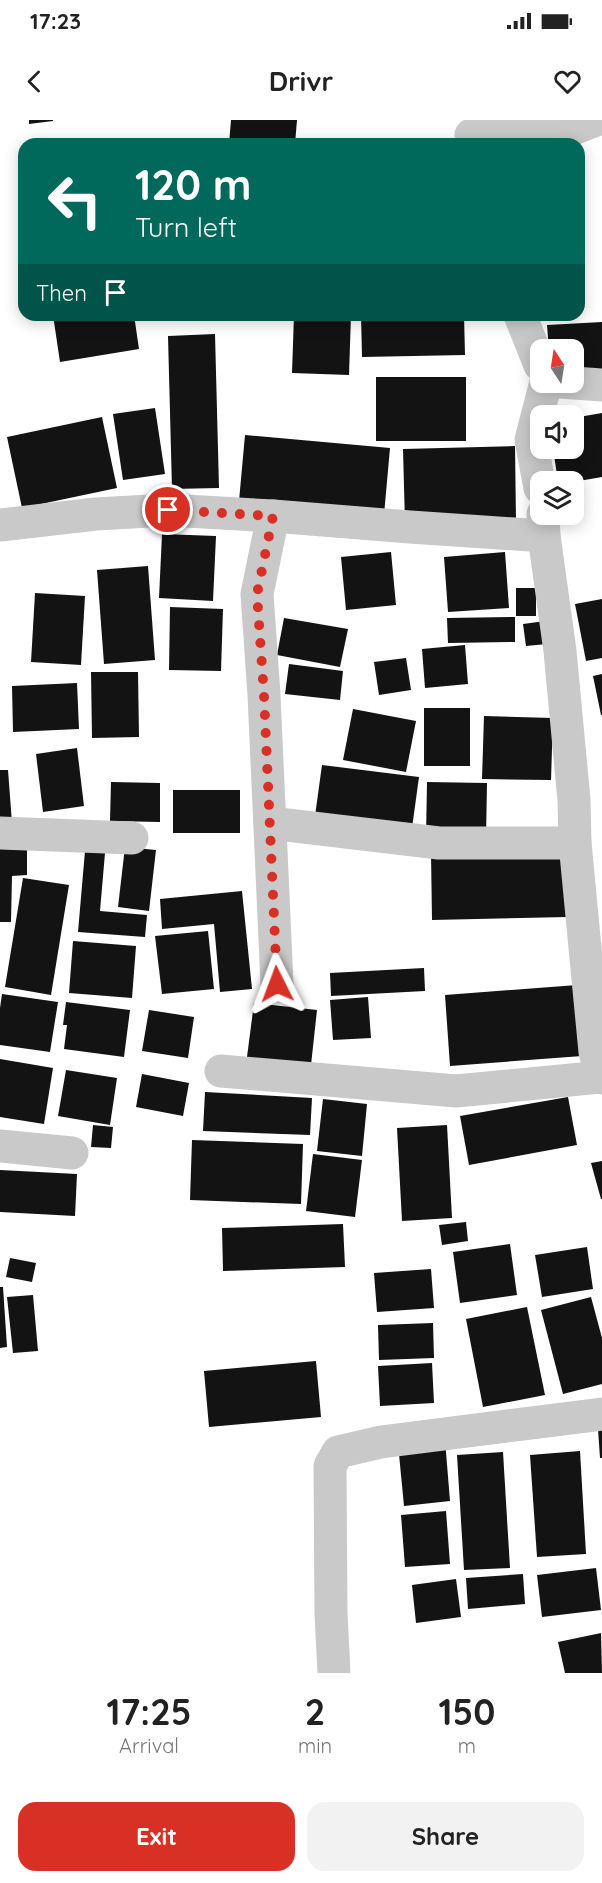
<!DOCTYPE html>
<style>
body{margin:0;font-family:Quicksand,sans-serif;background:#f2f2f2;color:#222;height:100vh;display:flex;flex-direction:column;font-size:22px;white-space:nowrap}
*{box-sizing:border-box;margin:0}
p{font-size:20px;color:#767676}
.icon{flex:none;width:33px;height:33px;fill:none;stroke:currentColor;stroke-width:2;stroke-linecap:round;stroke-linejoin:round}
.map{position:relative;height:1553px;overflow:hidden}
.side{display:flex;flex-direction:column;background:#fff;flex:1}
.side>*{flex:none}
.guide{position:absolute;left:18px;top:18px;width:567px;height:183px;border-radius:18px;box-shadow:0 3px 15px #0003;background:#00695c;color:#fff;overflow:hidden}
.needle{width:39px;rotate:348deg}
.fabs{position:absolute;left:530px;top:219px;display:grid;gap:12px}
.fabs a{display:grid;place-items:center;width:54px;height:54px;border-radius:12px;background:#fff;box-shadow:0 3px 15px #0003;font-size:30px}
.pin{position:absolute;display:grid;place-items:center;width:51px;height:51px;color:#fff;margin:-26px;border:3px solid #fff;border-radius:50%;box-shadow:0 2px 6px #0007}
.me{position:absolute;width:66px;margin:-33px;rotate:357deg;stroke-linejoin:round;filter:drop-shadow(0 0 4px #0008)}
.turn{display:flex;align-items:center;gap:21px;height:126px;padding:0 18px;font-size:27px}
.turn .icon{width:78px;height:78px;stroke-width:2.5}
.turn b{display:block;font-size:42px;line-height:51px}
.then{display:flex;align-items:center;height:57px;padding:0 18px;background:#0003;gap:12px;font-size:22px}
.eta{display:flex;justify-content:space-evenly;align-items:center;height:102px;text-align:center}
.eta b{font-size:36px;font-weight:700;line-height:42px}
.action{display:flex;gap:12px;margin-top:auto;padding:12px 18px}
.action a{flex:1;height:69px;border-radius:18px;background:#d93025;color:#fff;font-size:24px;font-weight:700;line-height:69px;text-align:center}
.action a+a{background:#f2f2f2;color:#222}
.status{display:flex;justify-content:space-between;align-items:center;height:42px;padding:0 30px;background:#fff;direction:ltr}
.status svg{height:16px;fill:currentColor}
header{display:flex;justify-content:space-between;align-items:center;height:78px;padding:0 18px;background:#fff;font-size:27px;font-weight:700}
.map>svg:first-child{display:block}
.building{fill:#131313}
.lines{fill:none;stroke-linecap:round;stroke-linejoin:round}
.minor{stroke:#c9c9c9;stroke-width:33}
.route{stroke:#d93025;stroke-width:10;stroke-dasharray:0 18}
</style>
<div class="status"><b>17:23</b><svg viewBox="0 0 49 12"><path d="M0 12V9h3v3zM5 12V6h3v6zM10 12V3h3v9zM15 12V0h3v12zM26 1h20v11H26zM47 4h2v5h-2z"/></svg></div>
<header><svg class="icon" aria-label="back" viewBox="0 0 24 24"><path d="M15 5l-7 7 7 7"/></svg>Drivr<svg class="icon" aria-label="heart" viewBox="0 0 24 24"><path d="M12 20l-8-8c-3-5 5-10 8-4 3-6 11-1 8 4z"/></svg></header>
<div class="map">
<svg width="602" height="1553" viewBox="0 0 602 1553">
<rect width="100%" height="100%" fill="#fff"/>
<!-- building -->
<g class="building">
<path d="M29,0H53V1L29,4Z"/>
<path d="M231,0H297L295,24H229Z"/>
<path d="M53,195H134L139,229L60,242Z"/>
<path d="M294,195H351L349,255L292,253Z"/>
<path d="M361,195H464L465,235L362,237Z"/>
<path d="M602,202V259L573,260V230H549L547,205Z"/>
<path d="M215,214L219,368L172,369L168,216Z"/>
<rect x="376" y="257" width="90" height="64"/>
<path d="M155,288L165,354L123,360L113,294Z"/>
<path d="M602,293V357L573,362H558L553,328H573V298Z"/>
<path d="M102,297L117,368L22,388L7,317Z"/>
<path d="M245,315L390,328L384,395L239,381Z"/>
<path d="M515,326L516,401L405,403L403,329Z"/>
<path d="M162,414L216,416L213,481L159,478Z"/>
<path d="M391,432L396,485L346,490L341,437Z"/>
<path d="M505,432L509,488L448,492L444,437Z"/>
<path d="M148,446L155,540L104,544L97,450Z"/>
<rect x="516" y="468" width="20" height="28"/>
<path d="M35,473L85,476L81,545L31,542Z"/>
<path d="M602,479V538L586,541L575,484Z"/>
<path d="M170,487L223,489L221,551L169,550Z"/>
<path d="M515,497V522L448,523L447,498Z"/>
<path d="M284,498L348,509L340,547L277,535Z"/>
<path d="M545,501L547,524L526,526L523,504Z"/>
<path d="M465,525L468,564L425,568L422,529Z"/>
<path d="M406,538L411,570L379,575L374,542Z"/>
<path d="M289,544L343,551L340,580L285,574Z"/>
<path d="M91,552H138L139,617L92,618Z"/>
<path d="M602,554V595H601L593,556Z"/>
<path d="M77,563L79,609L13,612L12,566Z"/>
<rect x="424" y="588" width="46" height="58"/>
<path d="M353,589L416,601L406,652L343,640Z"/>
<path d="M484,596L553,598L551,660L482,659Z"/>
<path d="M77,628L84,686L43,692L36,634Z"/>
<path d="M322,645L419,657L412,708L315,696Z"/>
<path d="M0,650H8L12,703H0Z"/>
<path d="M111,662L160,663V702L110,701Z"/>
<path d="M427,662L487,663L486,718L426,717Z"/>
<rect x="173" y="670" width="67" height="43"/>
<path d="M0,727H27V755L12,756L11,802H0Z"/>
<path d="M125,727L156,730L149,791L118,787Z"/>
<path d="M566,730L568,797L432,800L431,733Z"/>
<path d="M85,731L105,733L100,791L147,795L145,817L78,812Z"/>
<path d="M23,758L69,765L51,875L5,867Z"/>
<path d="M242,771L252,869L220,872L214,804L162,809L160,779Z"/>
<path d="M208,811L214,869L162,874L155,816Z"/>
<path d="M73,821L136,826L132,878L69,873Z"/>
<path d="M424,848L425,871L331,876L330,853Z"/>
<path d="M577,865L582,936L450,946L445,875Z"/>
<path d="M2,874L58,882L50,932L0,925V888Z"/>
<path d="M368,877L371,918L333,920L330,880Z"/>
<path d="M66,882L130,890L124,937L64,929L67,905H63Z"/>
<path d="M254,883L317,890L311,945L247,937Z"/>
<path d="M149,890L194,897L188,938L142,931Z"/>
<path d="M0,939L53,948L44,1004L0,997Z"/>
<path d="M66,950L117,958L110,1005L58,996Z"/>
<path d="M142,954L189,963L183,996L136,987Z"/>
<path d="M205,972L312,978L310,1015L203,1011Z"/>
<path d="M568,977L577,1025L469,1045L460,996Z"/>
<path d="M323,979L367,984L362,1036L317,1031Z"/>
<path d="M93,1005L113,1007L111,1028L91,1027Z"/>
<path d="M447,1005L452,1098L402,1101L397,1008Z"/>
<path d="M192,1020L303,1024L301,1084L190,1080Z"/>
<path d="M313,1034L362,1040L355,1097L306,1091Z"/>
<path d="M602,1041V1079H601L591,1043Z"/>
<path d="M0,1050L77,1054L75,1096L0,1092Z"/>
<path d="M466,1102L468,1121L442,1125L439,1105Z"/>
<path d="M343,1104L345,1147L223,1151L222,1108Z"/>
<path d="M510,1124L517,1175L460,1183L453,1132Z"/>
<path d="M587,1127L593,1169L542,1177L535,1135Z"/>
<path d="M10,1138L36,1143L32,1162L6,1157Z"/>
<path d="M431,1149L434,1188L377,1192L374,1153Z"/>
<path d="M0,1167H3L7,1227L0,1228Z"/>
<path d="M33,1175L38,1231L13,1233L7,1177Z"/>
<path d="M591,1177L602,1218V1264L563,1274L541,1190Z"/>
<path d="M527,1187L545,1275L483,1287L466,1199Z"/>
<path d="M433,1203L434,1238L379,1240L378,1205Z"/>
<path d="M316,1241L321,1297L209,1307L204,1251Z"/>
<path d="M432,1243L434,1283L380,1286L378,1246Z"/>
<path d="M602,1308V1338H600L598,1309Z"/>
<path d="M445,1320L450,1381L404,1386L398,1324Z"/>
<path d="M580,1331L586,1434L537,1437L530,1335Z"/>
<path d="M503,1332L510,1448L464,1450L457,1335Z"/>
<path d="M446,1391L450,1444L405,1447L401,1395Z"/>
<path d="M596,1448L601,1490L542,1497L537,1455Z"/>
<path d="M523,1454L525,1484L468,1489L466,1458Z"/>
<path d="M456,1459L461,1497L416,1503L412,1465Z"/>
<path d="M601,1513L602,1553H565L558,1522Z"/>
</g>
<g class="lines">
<!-- minor -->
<g class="minor">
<path d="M471,15L570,10L596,0"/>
<path d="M520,195L540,245"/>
<path d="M560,262L602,265"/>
<path d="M540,368L531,320L546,262"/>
<path d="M543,394L544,416L560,531L574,680L575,723L595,932L602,958"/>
<path d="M273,396L257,474L264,575L277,864"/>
<path d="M0,405L96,394L168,390L273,396L410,407L544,416"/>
<path d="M270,703L439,723H575"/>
<path d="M0,713L132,718"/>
<path d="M221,951L456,971L602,957"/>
<path d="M0,1026L72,1033"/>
<path d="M334,1553L331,1493L330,1346L338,1332L381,1322L602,1294"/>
</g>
</g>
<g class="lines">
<!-- route -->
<path class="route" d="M168,390L273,396L257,474L264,575L277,864"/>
</g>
</svg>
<div class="fabs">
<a><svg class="needle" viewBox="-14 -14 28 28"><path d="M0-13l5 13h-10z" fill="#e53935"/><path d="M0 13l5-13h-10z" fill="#767676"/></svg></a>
<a><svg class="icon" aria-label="sound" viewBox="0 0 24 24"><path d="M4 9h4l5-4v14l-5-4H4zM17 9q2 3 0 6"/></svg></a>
<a><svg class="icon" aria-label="layers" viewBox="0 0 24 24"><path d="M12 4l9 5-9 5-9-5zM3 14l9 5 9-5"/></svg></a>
</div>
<div class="pin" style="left:168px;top:390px;background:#d93025"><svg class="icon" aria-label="arrive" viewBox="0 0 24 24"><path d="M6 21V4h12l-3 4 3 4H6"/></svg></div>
<svg class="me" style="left:277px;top:864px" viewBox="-20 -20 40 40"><path d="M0-17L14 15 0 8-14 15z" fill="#d93025" stroke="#fff" stroke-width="4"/></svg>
<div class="guide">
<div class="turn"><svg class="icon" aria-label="left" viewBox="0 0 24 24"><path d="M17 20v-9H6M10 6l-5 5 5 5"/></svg><div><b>120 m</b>Turn left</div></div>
<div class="then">Then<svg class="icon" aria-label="arrive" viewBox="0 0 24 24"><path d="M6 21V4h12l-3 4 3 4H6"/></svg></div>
</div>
</div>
<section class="side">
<div class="eta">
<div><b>17:25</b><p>Arrival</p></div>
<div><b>2</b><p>min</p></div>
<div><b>150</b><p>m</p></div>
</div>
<div class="action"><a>Exit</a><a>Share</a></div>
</section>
